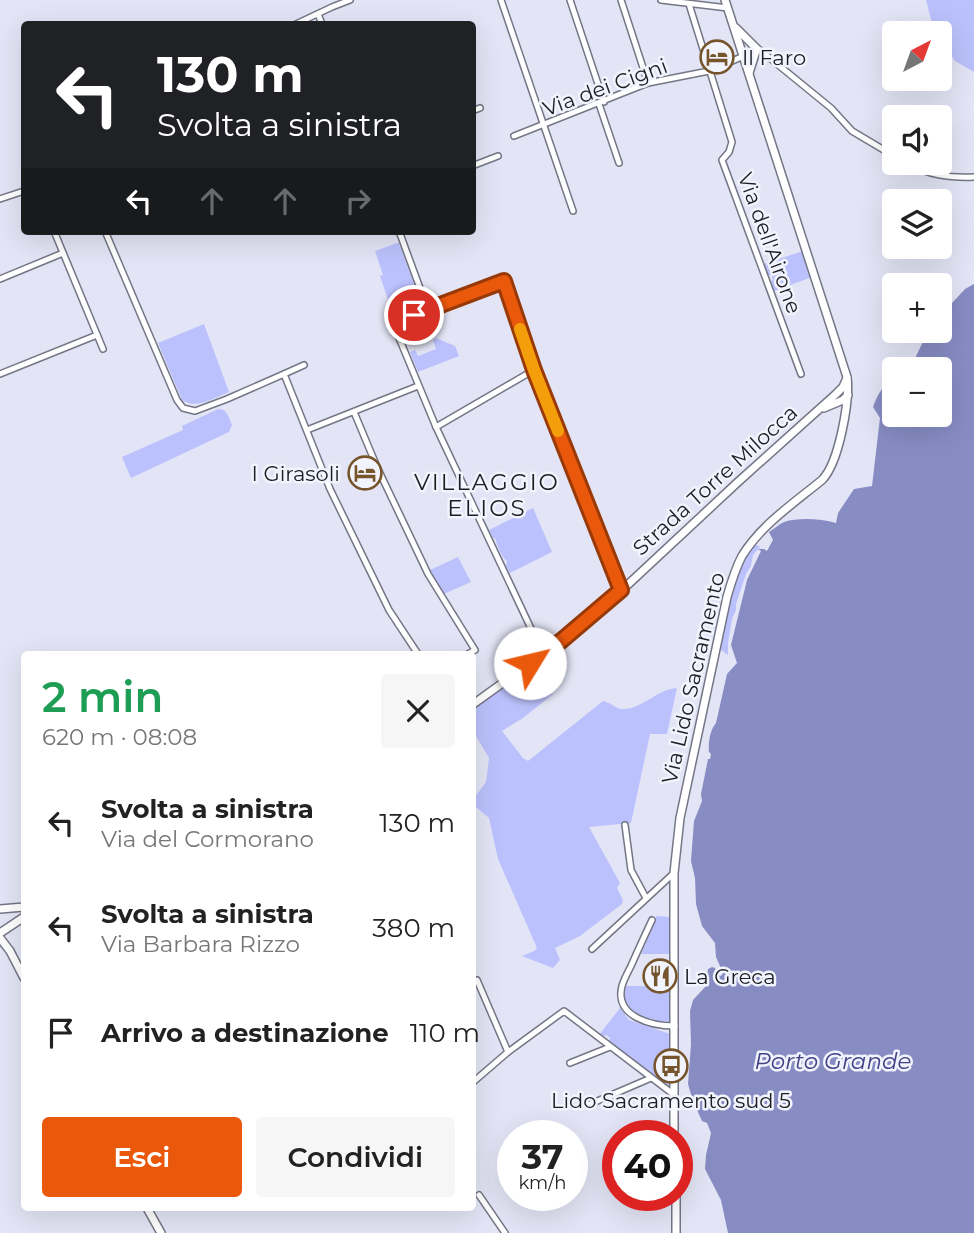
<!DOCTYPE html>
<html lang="it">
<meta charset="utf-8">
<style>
body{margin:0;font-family:Montserrat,sans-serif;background:#f6f6f6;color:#222;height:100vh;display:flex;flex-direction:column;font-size:26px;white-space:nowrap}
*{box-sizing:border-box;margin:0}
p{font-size:23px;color:#767676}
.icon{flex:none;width:38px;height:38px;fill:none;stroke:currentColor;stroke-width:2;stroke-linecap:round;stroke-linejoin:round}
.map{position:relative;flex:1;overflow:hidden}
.panel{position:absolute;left:21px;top:651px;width:455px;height:560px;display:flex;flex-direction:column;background:#fff;border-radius:7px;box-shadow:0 7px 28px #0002}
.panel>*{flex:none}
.top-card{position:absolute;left:21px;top:21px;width:455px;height:214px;border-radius:7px;box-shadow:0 7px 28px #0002;background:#202124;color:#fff;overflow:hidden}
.needle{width:46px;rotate:41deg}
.tools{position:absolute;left:882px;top:21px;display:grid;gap:14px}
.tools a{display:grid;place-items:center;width:70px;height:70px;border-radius:7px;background:#fff;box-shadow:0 7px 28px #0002;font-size:35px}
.speed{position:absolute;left:497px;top:1120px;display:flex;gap:14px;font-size:35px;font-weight:700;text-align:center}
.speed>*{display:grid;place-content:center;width:91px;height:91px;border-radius:50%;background:#fff;box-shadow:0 7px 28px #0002;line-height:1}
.speed small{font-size:18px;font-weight:400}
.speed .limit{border:10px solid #d22;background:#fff;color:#111}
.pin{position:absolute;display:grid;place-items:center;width:60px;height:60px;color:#fff;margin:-30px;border:4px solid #fff;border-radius:50%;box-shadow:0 2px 7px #0007}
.me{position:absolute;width:77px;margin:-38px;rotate:54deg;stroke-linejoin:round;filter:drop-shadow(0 0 5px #0008)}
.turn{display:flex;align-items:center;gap:24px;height:147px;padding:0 21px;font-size:32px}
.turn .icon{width:91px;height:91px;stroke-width:2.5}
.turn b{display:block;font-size:49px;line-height:60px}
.lanes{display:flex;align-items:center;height:66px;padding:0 21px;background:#0003;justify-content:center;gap:35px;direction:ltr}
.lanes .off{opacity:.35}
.round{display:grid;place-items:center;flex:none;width:74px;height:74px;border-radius:7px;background:#f6f6f6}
.summary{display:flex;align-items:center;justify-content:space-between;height:119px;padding:0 21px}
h1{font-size:42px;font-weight:600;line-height:52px;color:#1e9e55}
.button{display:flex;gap:14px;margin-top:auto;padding:14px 21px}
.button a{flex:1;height:80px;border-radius:7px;background:#ea580c;color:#fff;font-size:28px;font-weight:600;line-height:80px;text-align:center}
.button a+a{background:#f6f6f6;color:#222}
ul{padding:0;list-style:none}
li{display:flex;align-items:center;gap:21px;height:105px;padding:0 21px}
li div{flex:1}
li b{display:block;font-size:26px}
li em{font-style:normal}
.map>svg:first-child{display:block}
.green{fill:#bbc1fc}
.water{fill:#878cc3}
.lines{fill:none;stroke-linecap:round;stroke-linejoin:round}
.street-casing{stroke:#747685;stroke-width:8}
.secondary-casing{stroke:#747685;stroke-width:10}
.street{stroke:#fff;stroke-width:5}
.secondary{stroke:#fff;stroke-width:7}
.route-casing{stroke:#983908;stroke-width:18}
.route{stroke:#ea580c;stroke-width:12}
.slow{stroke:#f59e0b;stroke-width:12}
.labels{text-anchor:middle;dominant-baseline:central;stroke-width:5;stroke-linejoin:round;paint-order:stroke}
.poi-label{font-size:21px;fill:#1d1d23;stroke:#f1f3fd;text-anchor:start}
.street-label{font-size:21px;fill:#1d1d23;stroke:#f1f3fd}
.neighbourhood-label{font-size:23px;letter-spacing:2px;fill:#1d1d23;stroke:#f1f3fd}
.water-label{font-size:23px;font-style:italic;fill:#414287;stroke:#f1f3fd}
</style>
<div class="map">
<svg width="974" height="1233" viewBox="0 0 974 1233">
<rect width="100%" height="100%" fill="#e3e5f6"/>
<!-- green -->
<g class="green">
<path d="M926,0H974V72L955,61L940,38V33H937L933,27Z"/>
<path d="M397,243H399L422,306L394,317L380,276L383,275L375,251Z"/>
<path d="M803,251L812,277L774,291L771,282L773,279L771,275H768L764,264Z"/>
<path d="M204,324L229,392C213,398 197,410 182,400L158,343Z"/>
<path d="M436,338L455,346L459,356L418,372L410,352L415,350L418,356L436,349L433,340Z"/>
<path d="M218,409C227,408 229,418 232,425L229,432L131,478L122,457L183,430L182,426Z"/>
<path d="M533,508L552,552L510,573L506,566L507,561C500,555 498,547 495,538H493L489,530Z"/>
<path d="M755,544L760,547L753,555L751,566L746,574L736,604V610L732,619L728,643V655L718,648C727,611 732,575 755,544Z"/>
<path d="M458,557L471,582L444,594L430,570Z"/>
<path d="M531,667L553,694L523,718L502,731L523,758L528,761L603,701C611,702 615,709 623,709C643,709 657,689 677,688L667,734H650L631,823L589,827L620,883L617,888L623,900L622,904L580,936L555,948L560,960L553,968L522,956L534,951L537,948L498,859L489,818L476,807L473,803L475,797L486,782L489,758L473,731V709Z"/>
<path d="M656,916L671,917V954H641L654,925Z"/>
<path d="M625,986H671L672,1022C663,1024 657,1022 649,1019C630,1013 623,1008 625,986Z"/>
<path d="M620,1008L629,1020L670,1034L669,1085L667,1086L609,1042L610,1038L606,1035L602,1037L599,1035Z"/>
</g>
<!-- water -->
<path class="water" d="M974,284V1233H728L721,1200L705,1169L706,1155L711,1133L707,1123L702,1121L693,1101L688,1084L691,1044L690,1011L693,1000L706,986L708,969L712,967L715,968L718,975L721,976L723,973L716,957L715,943L702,926L696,904L695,878L691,861L694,821L702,801L701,794L708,759H710L711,754L709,752C708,743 710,730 716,723L727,674L737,663L731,645L747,580L761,551L758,549H764L767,551L773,540L769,532C774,529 779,524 784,522C800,517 821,519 836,523L838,513L854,489L872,486L880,418L873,407C878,394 882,385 894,381V415H940V369H910L928,331H940V316L965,289Z"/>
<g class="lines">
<defs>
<g id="street">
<path d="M501,0L573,211"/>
<path d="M570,0L604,102"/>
<path d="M621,0L648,83"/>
<path d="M661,0L728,8"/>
<path d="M689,4L732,142L729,152L722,160L801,374"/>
<path d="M318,14L322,24"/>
<path d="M296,24L332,7L350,0"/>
<path d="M755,46L831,108L852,131L894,156"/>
<path d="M599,104L619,163"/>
<path d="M472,111L480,108"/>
<path d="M514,136L648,83L709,71L746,55"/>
<path d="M906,163C928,175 949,178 974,177"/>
<path d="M472,166L498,156"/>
<path d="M0,199L24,191"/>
<path d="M54,231L103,349"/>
<path d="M105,231L177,400L183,408L195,411L227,399L284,374L330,489L389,610L418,654"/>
<path d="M399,231L428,310"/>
<path d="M0,279L63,253"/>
<path d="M401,320L504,280L534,370L621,591"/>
<path d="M397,333L436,427L543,654"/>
<path d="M0,374L97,335"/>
<path d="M284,374L304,365"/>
<path d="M354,412L377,467L428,574L475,650L468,654"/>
<path d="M436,427L534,370"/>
<path d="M307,430L418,386"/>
<path d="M625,825L631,870L646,898"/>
<path d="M652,920C645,935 638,950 631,966C628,972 624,979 622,986C614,1017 652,1026 675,1026"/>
<path d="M592,949L674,873"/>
<path d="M477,980L508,1052"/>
<path d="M570,1063L610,1047"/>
<path d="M472,1083L508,1052L564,1011L673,1094"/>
<path d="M588,1105L651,1078"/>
<path d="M479,1195L505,1233"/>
</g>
<g id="secondary">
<path d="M736,28L755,47L756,51L749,73"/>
<path d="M824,408L843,400L848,395"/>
<path d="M472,705L561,641L621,591L738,482L836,394L843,387L847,378"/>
<path d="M0,909L24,907"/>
<path d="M0,933L24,917"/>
<path d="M0,938L10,951L24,978"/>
<path d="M674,1136V873L680,818L727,597C731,583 735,569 742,556C761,525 794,503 822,480C839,463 850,401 847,377L725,0"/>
<path d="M676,1195V1233"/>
<path d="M147,1208L161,1233"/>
</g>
</defs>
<!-- street casing -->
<use href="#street" class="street-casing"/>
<!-- secondary casing -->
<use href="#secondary" class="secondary-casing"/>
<!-- street -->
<use href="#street" class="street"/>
<!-- secondary -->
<use href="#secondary" class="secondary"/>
</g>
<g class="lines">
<defs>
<path id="route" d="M414,315L504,281L534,370L621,590L561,641L530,663"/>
</defs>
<!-- route casing -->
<use href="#route" class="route-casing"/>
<!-- route -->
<use href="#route" class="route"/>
<!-- slow -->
<path class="slow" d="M520,329L534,370L558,431"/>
</g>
<!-- icons -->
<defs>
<symbol id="hotel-ring" viewBox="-11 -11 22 22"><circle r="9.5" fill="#f1f3fd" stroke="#77552c" stroke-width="1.5"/><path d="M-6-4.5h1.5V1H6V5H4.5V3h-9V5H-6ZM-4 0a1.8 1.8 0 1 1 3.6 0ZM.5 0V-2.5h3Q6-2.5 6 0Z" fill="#77552c"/></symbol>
<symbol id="restaurant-ring" viewBox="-11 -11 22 22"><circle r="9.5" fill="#f1f3fd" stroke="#77552c" stroke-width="1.5"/><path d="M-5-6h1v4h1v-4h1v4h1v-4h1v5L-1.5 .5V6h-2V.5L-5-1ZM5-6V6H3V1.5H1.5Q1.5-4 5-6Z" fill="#77552c"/></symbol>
<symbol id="bus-ring" viewBox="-11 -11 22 22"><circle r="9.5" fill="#f1f3fd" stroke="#77552c" stroke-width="1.5"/><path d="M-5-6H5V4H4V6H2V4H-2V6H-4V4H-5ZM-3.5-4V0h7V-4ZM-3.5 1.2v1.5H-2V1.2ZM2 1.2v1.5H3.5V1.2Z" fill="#77552c"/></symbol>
</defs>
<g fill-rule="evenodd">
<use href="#hotel-ring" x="698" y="38" width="38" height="38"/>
<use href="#hotel-ring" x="346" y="454" width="38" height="38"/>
<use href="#restaurant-ring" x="641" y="957" width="38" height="38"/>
<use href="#bus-ring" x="652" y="1047" width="38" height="38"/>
</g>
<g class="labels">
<!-- poi labels -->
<g class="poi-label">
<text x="742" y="57">Il Faro</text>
<text x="340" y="473" text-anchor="end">I Girasoli</text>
<text x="684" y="976">La Greca</text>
<text x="671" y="1100" text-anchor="middle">Lido Sacramento sud 5</text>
</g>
<!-- street labels -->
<g class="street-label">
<text transform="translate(605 87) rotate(-20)">Via dei Cigni</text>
<text transform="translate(770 243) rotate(70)">Via dell'Airone</text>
<text transform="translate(715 480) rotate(-42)">Strada Torre Milocca</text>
<text transform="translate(693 678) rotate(-77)">Via Lido Sacramento</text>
</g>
<!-- neighbourhood labels -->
<g class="neighbourhood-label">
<text x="487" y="482">VILLAGGIO<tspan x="487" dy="26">ELIOS</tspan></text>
</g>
<!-- water labels -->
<g class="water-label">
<text x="833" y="1061">Porto Grande</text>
</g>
</g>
</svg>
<div class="tools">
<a><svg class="needle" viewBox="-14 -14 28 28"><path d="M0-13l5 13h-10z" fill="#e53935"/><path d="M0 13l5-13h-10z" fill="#767676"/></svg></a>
<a><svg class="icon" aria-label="sound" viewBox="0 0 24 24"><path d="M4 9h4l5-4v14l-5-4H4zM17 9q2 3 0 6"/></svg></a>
<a><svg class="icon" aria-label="layers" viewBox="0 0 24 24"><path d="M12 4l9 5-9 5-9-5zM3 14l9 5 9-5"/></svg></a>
<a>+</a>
<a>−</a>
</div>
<div class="speed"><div>37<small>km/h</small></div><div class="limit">40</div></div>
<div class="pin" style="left:414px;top:315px;background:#d93025"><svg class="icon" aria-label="arrive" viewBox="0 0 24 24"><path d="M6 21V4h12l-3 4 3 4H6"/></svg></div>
<svg class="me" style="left:530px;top:663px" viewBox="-20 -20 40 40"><circle r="19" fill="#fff"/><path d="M0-13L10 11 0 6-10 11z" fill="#ea580c"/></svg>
<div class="top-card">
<div class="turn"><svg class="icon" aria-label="left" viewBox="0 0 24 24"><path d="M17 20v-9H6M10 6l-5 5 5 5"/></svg><div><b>130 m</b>Svolta a sinistra</div></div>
<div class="lanes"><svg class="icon" aria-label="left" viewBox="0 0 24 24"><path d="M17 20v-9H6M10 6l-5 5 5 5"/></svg><svg class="icon off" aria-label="ahead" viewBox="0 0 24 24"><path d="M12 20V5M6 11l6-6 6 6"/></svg><svg class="icon off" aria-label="ahead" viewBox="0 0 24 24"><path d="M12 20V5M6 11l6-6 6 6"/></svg><svg class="icon off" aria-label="right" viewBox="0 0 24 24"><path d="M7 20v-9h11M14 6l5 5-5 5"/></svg></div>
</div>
<section class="panel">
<div class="summary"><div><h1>2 min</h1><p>620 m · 08:08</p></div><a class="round"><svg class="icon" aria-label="close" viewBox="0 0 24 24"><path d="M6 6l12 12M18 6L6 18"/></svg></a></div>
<ul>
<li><svg class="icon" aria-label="left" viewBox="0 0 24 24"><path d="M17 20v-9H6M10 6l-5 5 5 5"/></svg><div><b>Svolta a sinistra</b><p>Via del Cormorano</p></div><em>130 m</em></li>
<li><svg class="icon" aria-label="left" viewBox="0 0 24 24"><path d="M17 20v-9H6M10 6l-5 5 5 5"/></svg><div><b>Svolta a sinistra</b><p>Via Barbara Rizzo</p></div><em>380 m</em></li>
<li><svg class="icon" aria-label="arrive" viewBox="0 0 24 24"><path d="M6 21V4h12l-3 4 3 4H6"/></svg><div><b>Arrivo a destinazione</b></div><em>110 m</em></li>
</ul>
<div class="button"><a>Esci</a><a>Condividi</a></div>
</section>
</div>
